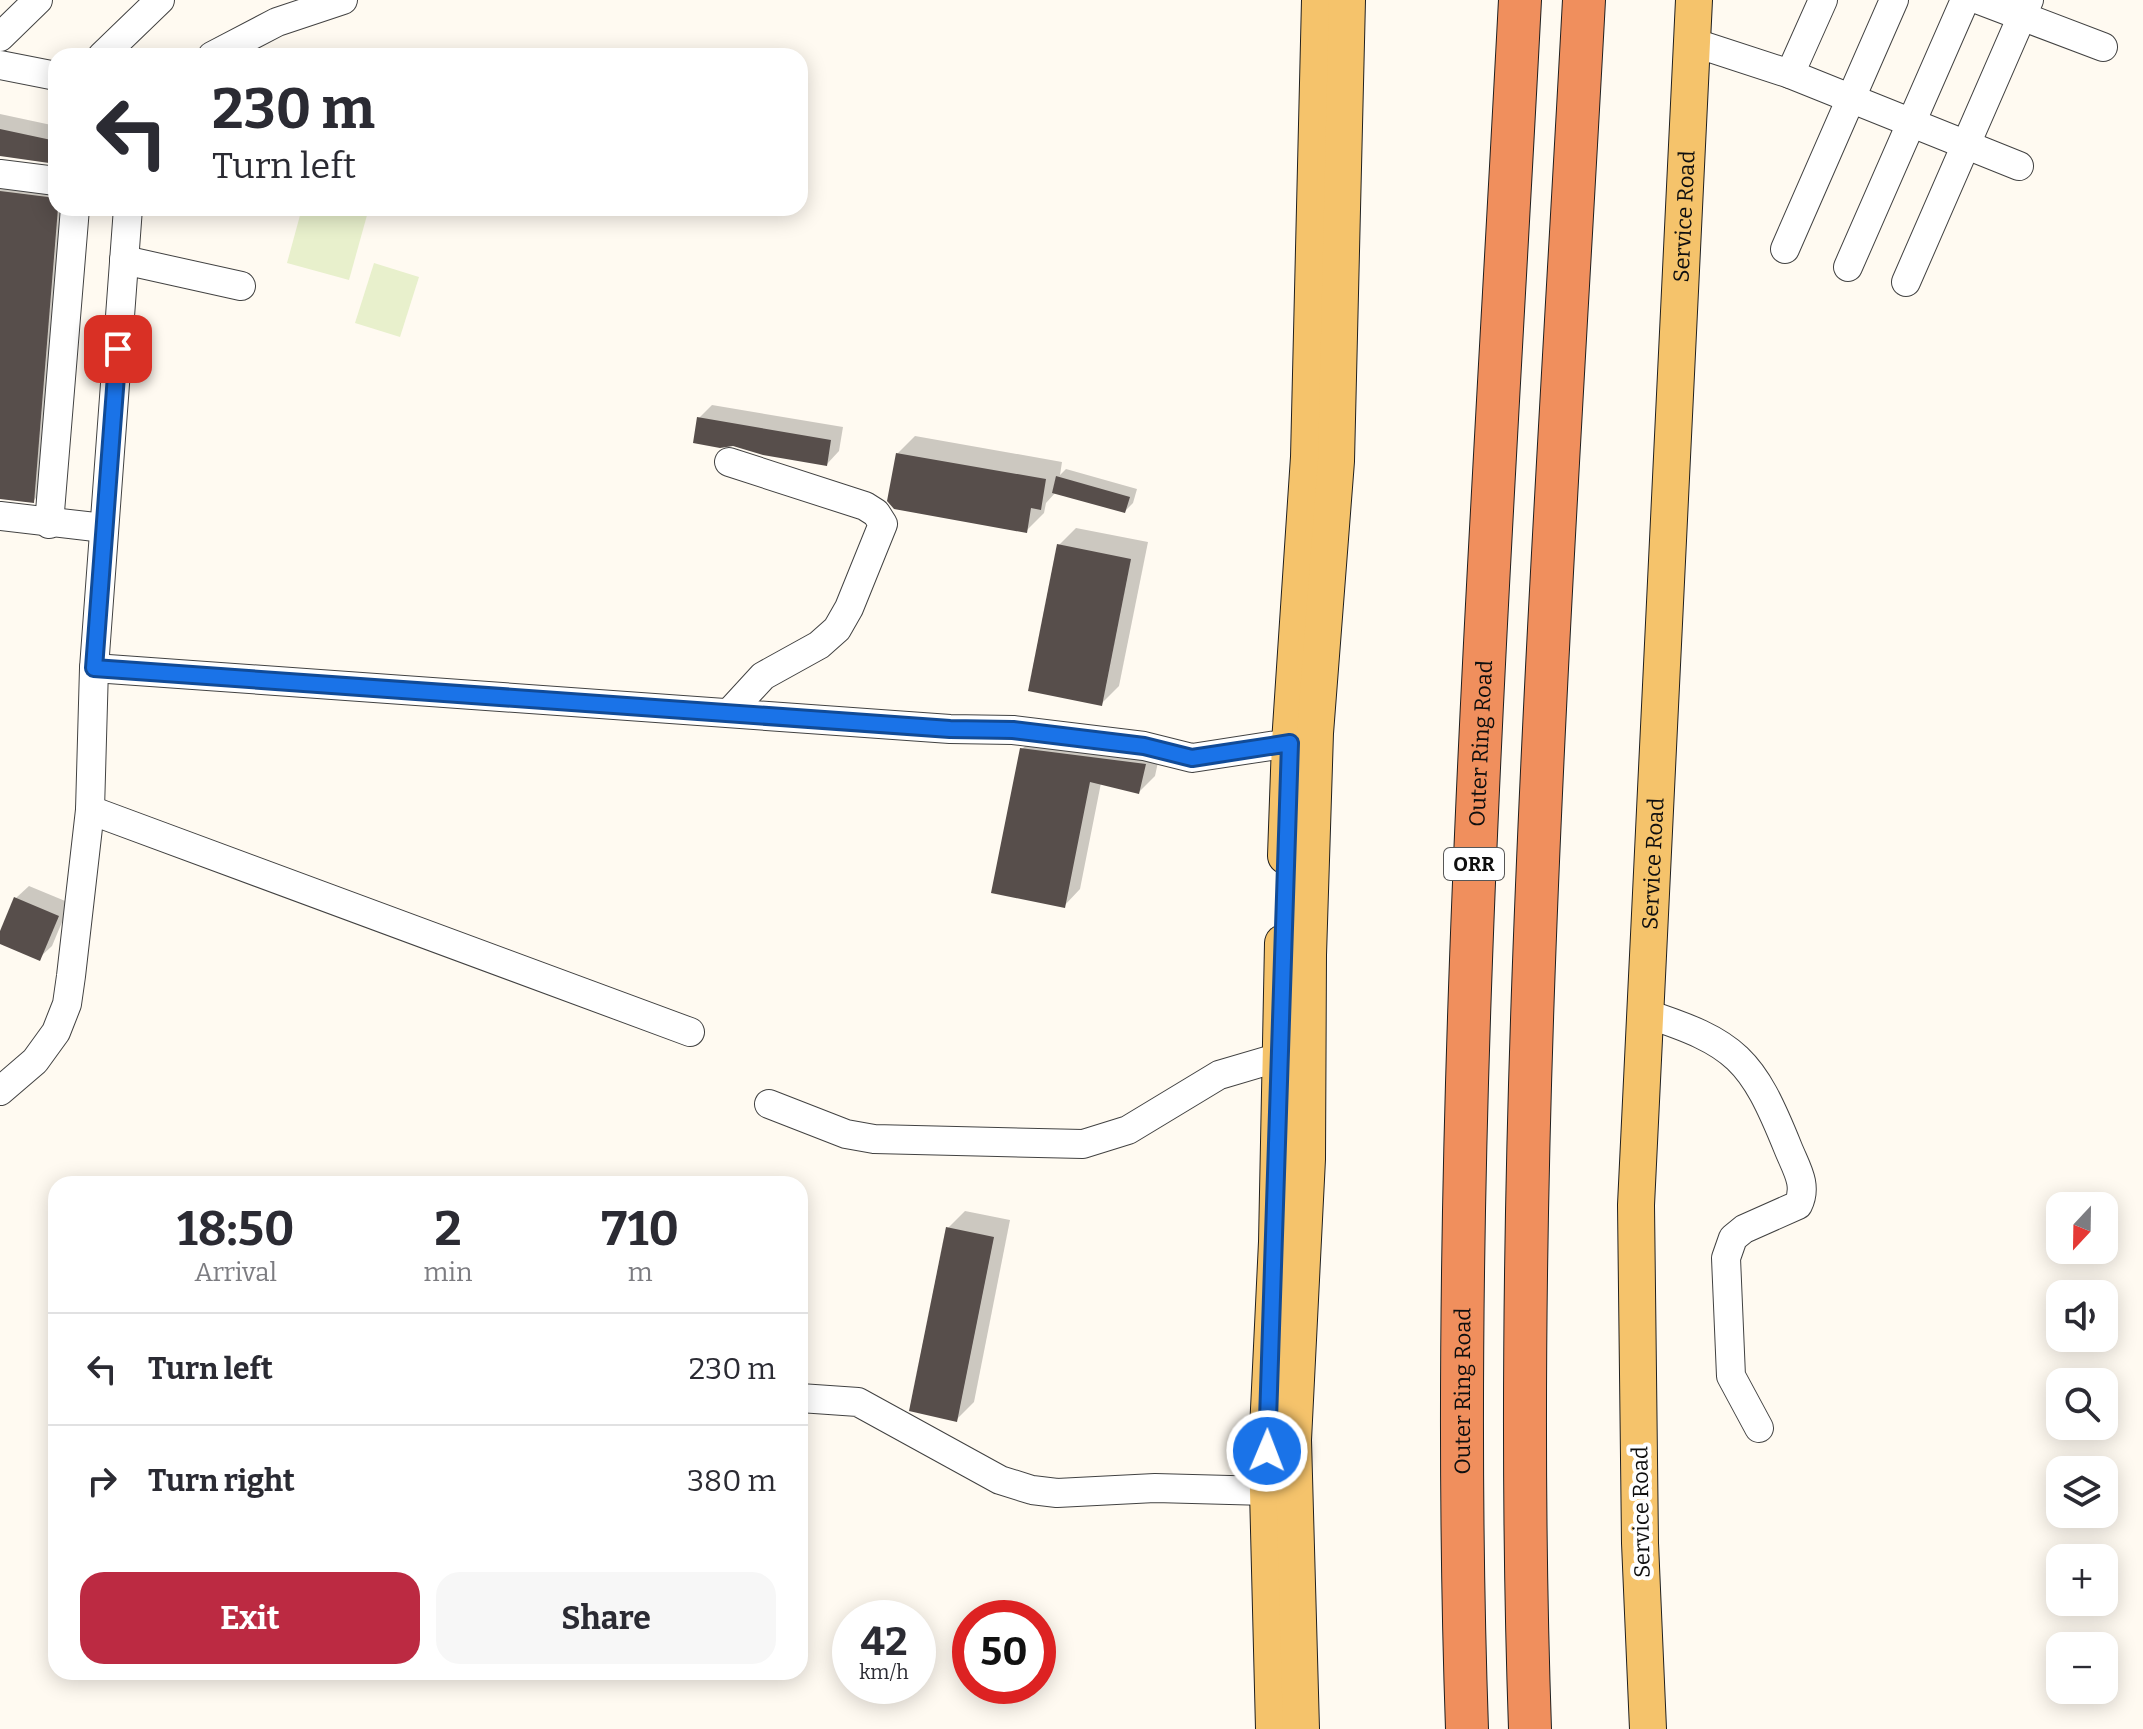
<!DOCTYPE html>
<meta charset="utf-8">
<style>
body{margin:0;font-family:Bitter,serif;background:#f7f7f7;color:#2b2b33;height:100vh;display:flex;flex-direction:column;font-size:30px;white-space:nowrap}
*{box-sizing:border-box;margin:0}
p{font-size:26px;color:#7c7c81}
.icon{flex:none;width:44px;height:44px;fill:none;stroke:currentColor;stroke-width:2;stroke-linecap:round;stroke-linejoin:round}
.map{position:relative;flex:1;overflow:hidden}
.details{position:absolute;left:48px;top:1176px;width:760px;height:504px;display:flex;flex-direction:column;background:#fff;border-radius:24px;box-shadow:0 4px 20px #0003}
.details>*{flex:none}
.guide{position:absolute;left:48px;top:48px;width:760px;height:168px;border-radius:24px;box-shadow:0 4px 20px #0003;background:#fff;color:#2b2b33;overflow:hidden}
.needle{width:52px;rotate:202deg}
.controls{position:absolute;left:2046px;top:1192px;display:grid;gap:16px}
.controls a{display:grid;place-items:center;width:72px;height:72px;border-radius:16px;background:#fff;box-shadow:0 4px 20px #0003;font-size:40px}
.speed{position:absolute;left:832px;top:1600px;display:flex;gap:16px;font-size:40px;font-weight:700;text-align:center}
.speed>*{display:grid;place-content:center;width:104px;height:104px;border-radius:50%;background:#fff;box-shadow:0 4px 20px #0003;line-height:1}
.speed small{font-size:20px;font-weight:400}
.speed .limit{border:12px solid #d22;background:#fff;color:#111}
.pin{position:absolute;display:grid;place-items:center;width:68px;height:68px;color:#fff;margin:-34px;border-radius:16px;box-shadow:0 4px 12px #0006}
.me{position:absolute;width:88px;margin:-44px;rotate:1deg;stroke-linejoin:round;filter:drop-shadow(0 0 6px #0008)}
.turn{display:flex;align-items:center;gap:28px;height:168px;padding:0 32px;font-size:36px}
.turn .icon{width:104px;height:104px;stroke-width:2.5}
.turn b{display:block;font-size:56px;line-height:68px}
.eta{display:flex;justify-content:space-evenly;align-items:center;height:136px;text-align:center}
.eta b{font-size:48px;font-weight:700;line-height:56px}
.cta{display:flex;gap:16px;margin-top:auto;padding:16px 32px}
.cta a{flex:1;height:92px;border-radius:24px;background:#bc2a42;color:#fff;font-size:32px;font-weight:700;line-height:92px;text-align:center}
.cta a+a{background:#f7f7f7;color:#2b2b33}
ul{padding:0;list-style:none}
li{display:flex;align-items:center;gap:24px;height:112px;padding:0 32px;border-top:2px solid #e1e1e2}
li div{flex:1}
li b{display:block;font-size:30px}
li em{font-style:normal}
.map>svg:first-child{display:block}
.pitch{fill:#e8f0cc}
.shadow{fill:#0003}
.building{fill:#574e4b}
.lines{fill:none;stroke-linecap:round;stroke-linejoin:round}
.minor-casing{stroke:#424242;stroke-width:30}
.major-casing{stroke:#202020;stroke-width:38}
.highway-casing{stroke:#202020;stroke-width:44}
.minor{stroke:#fff;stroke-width:28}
.major{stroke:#f5c36b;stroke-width:36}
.highway{stroke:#f08f5d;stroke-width:42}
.route-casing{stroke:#114b97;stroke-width:20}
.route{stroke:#1a73e8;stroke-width:14}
.labels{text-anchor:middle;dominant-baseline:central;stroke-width:8;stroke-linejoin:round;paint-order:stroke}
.shield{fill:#fff;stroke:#575757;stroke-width:2}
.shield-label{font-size:20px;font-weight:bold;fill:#0f0f0f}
.street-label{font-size:22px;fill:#0f0f0f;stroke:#fff}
</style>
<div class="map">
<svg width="2143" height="1729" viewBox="0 0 2143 1729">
<rect width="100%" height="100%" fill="#fffaf1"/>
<!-- pitch -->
<g class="pitch">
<path d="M302,208H369L349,280L287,263Z"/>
<path d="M374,263L419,277L400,337L355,323Z"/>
</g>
<!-- shadow -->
<g class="shadow">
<path d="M0,114L56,126V162L0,154Z"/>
<path d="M0,173L56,178V208H73L50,484L33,501L0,498Z"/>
<path d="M712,405L843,427L839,451L827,464L734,444L699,418Z"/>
<path d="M915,436L1062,462L1060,475L1066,469L1137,489L1133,503L1125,511L1056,492L1046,503L1044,513L1026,531L897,454Z"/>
<path d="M1076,528L1148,542L1119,686L1101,704L1059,545Z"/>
<path d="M1039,733L1161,748L1155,776L1139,792L1101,783L1080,889L1064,906L1022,749Z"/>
<path d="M29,886L70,903L52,946L39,958L0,942L16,898Z"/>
<path d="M965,1211L1010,1220L974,1402L957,1419L948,1228Z"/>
</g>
<!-- building -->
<g class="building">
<path d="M0,129L56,141V164L0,156Z"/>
<path d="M0,191L56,198L58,208L34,503L0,499Z"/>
<path d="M697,417L831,440L827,466L763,455L733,446L720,448L693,443Z"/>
<path d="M896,453L1046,479L1041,510L1031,508L1027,533L894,509L887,501Z"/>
<path d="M1056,476L1130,497L1125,513L1052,493Z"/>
<path d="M1057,544L1131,559L1102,706L1028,691Z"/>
<path d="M1020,748L1146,764L1139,794L1090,782L1065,908L991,893Z"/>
<path d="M14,897L59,916L40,961L0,944V931Z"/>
<path d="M946,1227L994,1237L957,1422L909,1411Z"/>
</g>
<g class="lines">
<defs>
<g id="minor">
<path d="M1979,0L2103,47"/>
<path d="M0,37L38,0"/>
<path d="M1692,42L1790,74L2019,166"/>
<path d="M102,56L160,0"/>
<path d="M212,56L277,22L343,0"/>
<path d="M0,65L56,76"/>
<path d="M1790,74L1823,0"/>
<path d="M0,174L56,181"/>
<path d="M1785,249L1894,0"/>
<path d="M124,260L241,286"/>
<path d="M1848,267L1965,0"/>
<path d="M1906,282L2029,0"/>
<path d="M0,516L104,528"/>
<path d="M49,524L75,208"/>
<path d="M94,668L950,729L1013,730L1144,746L1192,758L1290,743"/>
<path d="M729,713L763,676L819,645L837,629L849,608L883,524L876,513L865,506L729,462"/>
<path d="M90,810L690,1032"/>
<path d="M1644,1013C1737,1043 1752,1059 1788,1148C1796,1168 1808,1185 1798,1205L1744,1229L1733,1238L1726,1258L1731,1376L1759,1428"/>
<path d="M0,1091L35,1061L56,1032L67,1004L71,976L90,810L94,668L128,208"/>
<path d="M769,1104L846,1134L874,1139L1083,1144L1128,1130L1219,1075L1280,1057"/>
<path d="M800,1398L858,1402L1000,1480L1032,1490L1057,1493L1155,1488L1267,1491"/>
</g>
<g id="major">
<path d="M1286,856L1290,743L1309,457L1320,0"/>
<path d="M1274,1729L1267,1451L1277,1242L1283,943"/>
<path d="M1301,1729L1293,1440L1307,1159L1308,955L1315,733L1336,461L1347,0"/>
<path id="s1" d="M1648,1729L1640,1543L1636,1205L1694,0"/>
</g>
<g id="highway">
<path id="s2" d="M1467,1729C1447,1152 1490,576 1520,0"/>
<path d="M1530,1729C1510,1152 1553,576 1584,0"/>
</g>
</defs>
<!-- minor casing -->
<use href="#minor" class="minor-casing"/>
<!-- major casing -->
<use href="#major" class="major-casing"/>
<!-- highway casing -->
<use href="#highway" class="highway-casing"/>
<!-- minor -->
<use href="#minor" class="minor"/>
<!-- major -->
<use href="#major" class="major"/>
<!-- highway -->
<use href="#highway" class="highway"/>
</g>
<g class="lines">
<defs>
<path id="route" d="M118,349L94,668L950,729L1013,730L1144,746L1192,758L1290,743L1267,1451"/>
</defs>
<!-- route casing -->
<use href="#route" class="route-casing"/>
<!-- route -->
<use href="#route" class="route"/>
</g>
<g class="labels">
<!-- shield labels -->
<rect class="shield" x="1444" y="848" width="60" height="32" rx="6"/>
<g class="shield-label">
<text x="1474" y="864">ORR</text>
</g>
<!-- street labels -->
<g class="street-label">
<text stroke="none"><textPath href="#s1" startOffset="1514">Service Road</textPath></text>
<text stroke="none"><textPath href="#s2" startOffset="986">Outer Ring Road</textPath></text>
<text stroke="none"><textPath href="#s1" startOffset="866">Service Road</textPath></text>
<text stroke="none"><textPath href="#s2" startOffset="338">Outer Ring Road</textPath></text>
<text transform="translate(1641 1512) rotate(-91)">Service Road</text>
</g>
</g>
</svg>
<div class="controls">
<a><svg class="needle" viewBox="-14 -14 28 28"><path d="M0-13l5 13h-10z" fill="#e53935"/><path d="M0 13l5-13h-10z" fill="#7c7c81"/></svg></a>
<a><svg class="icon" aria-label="sound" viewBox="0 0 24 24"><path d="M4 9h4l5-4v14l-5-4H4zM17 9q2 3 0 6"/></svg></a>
<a><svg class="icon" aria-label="search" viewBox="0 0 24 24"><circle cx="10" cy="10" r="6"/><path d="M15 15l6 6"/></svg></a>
<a><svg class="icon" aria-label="layers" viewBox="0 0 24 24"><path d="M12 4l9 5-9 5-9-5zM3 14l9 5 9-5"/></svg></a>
<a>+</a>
<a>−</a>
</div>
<div class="speed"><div>42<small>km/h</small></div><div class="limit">50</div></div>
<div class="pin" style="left:118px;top:349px;background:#d93025"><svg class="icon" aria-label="arrive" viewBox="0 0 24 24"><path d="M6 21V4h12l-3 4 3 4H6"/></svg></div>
<svg class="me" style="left:1267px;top:1451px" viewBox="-20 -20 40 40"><circle r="17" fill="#1a73e8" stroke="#fff" stroke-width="3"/><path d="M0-11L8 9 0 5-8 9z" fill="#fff"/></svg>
<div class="guide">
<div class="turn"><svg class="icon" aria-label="left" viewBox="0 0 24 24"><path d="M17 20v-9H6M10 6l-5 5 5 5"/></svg><div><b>230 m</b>Turn left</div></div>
</div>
<section class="details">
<div class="eta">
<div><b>18:50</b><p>Arrival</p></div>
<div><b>2</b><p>min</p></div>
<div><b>710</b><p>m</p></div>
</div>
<ul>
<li><svg class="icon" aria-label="left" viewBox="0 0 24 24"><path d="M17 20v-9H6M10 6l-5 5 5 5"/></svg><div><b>Turn left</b></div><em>230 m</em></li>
<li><svg class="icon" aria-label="right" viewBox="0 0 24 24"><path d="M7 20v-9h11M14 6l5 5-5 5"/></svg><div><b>Turn right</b></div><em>380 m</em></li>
</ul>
<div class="cta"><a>Exit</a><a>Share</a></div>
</section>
</div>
